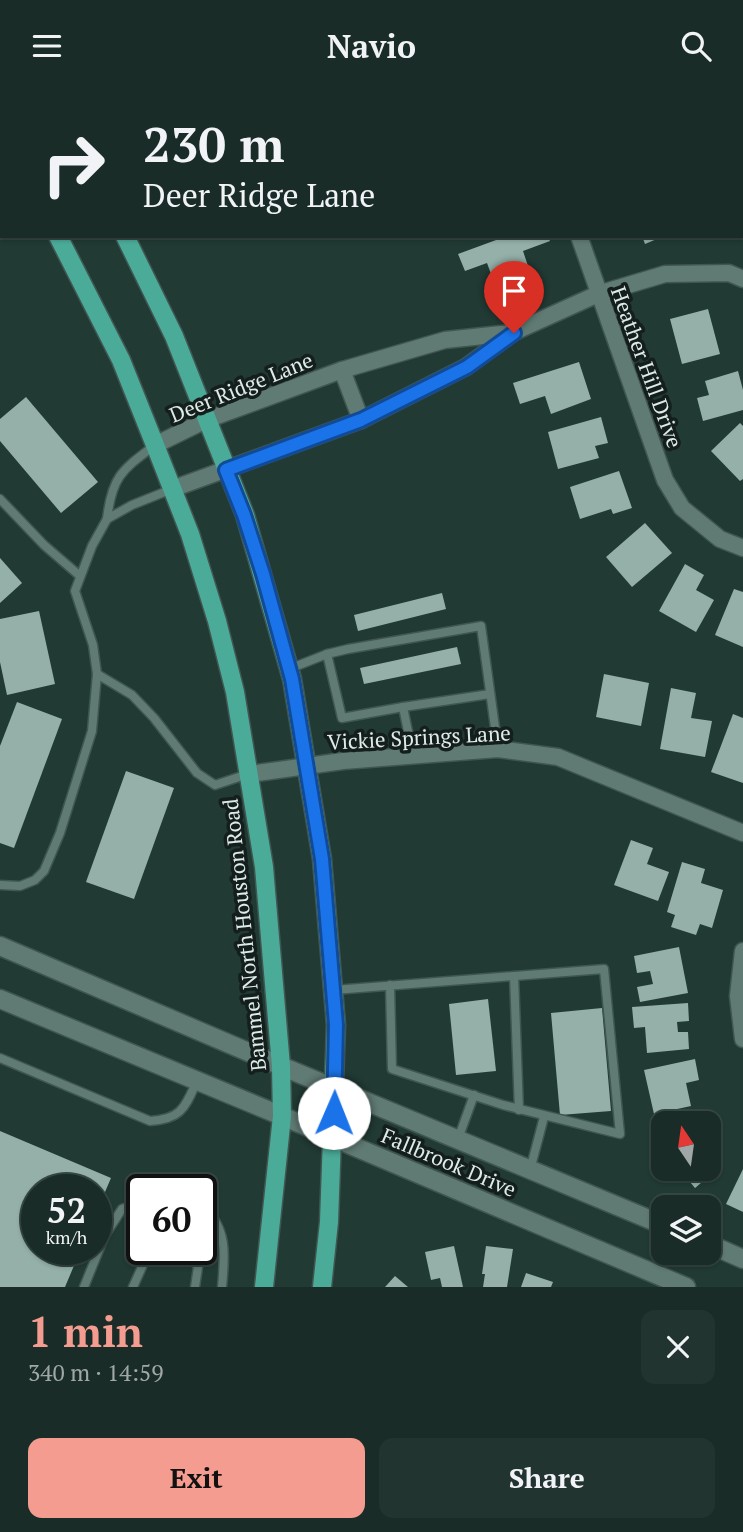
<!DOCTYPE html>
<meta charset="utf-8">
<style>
body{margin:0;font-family:"PT Serif",serif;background:#22342f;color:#f1f3f6;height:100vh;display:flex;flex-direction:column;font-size:26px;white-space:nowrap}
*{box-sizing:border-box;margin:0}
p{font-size:23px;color:#9fa7a7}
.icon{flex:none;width:38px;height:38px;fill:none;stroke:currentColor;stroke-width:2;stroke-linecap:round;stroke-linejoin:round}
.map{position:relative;height:1196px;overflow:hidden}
.panel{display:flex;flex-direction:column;background:#192c27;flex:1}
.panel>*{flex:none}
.banner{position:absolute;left:0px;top:0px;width:744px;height:147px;box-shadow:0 2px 5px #0004,0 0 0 2px #374844;background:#192c27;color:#f1f3f6;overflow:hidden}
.needle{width:46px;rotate:347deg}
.controls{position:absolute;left:651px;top:1020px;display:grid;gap:14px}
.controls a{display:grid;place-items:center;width:70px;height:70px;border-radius:14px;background:#192c27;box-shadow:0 2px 5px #0004,0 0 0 2px #374844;font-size:35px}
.speed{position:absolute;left:21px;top:1083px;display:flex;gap:14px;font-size:35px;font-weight:700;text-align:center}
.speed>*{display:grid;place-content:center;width:91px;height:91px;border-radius:50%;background:#192c27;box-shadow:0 2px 5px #0004,0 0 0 2px #374844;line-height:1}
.speed small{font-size:18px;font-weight:400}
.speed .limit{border:4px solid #111;border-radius:10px;background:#fff;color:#111}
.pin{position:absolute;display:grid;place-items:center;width:60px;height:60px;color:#fff;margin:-72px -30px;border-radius:50% 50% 50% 0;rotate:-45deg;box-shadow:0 0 7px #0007}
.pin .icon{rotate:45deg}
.me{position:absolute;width:77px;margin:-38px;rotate:1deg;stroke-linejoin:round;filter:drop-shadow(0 0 5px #0008)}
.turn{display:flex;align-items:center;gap:24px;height:147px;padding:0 28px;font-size:32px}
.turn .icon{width:91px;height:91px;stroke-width:2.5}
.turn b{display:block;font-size:49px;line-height:60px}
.round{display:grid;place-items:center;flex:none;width:74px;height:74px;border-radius:14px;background:#22342f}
.head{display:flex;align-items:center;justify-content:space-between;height:119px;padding:0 28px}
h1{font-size:42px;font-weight:800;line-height:52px;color:#f59c90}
.button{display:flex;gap:14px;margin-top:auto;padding:14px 28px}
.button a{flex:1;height:80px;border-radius:14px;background:#f59c90;color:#111;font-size:28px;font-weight:800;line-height:80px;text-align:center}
.button a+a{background:#22342f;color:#f1f3f6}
header{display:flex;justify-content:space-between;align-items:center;height:91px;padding:0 28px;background:#192c27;font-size:32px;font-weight:800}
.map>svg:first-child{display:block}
.building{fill:#94b0a9}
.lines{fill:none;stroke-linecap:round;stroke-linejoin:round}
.service-casing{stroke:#405651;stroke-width:11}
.minor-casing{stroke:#405651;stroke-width:19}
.tertiary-casing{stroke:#405651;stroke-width:21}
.secondary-casing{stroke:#405651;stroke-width:21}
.primary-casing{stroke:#405651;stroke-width:21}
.service{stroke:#607b74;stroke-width:8}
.minor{stroke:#607b74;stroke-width:16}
.tertiary{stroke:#607b74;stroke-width:18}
.secondary{stroke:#607b74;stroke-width:18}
.primary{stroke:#4bab99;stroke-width:18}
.route-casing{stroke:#114b97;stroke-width:18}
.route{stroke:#1a73e8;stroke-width:12}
.labels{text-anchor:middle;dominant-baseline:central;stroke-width:7;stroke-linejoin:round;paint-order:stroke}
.street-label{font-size:21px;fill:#deece8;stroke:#141e1c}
</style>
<header><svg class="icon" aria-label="menu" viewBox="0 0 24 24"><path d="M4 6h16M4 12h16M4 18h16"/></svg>Navio<svg class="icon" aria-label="search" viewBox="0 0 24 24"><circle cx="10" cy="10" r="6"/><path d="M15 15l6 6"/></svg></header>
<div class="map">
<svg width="743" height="1196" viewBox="0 0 743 1196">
<rect width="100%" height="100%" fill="#213a34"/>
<!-- building -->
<g class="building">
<path d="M507,145H548L550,150L523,160L529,178L494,191L487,172L465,180L458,163Z"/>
<path d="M642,145H664L645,153Z"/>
<path d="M708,218L720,263L682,273L670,228Z"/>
<path d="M579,271L591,308L551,323L545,305L520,313L513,292Z"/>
<path d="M738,280L743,299V319L703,330L697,307L709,304L705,290Z"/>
<path d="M26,306L98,391L61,422L0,350V328Z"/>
<path d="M601,326L608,352L595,355L599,367L558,378L548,341Z"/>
<path d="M740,332L743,335V388L740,390L711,360Z"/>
<path d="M619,380L632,417L613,423L611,418L580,428L570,396Z"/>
<path d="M645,432L672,462L632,496L606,466Z"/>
<path d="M0,467L22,492L0,512Z"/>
<path d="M685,473L704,484L696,499L714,509L696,541L659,520Z"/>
<path d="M734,498L743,501V556L715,544Z"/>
<path d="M442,502L446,518L358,540L354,524Z"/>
<path d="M39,520L55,593L7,604L0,571V528Z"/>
<path d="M457,556L461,573L364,593L360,577Z"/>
<path d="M604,583L649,592L641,635L596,626Z"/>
<path d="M671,597L696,602L691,627L712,630L705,666L660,658Z"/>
<path d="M17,611L62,628L14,757L0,752V655Z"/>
<path d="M733,623L743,627V692L711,681Z"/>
<path d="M126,680L174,697L134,808L86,791Z"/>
<path d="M631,749L653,757L647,773L669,781L658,810L614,794Z"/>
<path d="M682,771L705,778L701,792L723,799L712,837L700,833L696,844L671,836L675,824L667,821Z"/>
<path d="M679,856L688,902L640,911L637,896L653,893L650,880L637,882L634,865Z"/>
<path d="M488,908L496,980L456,984L449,913Z"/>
<path d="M688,912L689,930L677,931L678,941H688L689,958L647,962L645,936L634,937L632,916Z"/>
<path d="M602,917L611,1020L560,1024L551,922Z"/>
<path d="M695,968L699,989L686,992L691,1015L654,1023L644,979Z"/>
<path d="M704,1027L717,1043L709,1050V1032H697Z"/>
<path d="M0,1040L111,1087L96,1122V1099H37V1158H81L65,1196H0Z"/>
<path d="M709,1062L720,1076L695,1097L679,1078H709Z"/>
<path d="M743,1078V1121L726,1113Z"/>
<path d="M454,1155L463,1196H442L440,1187L431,1189L425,1161Z"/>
<path d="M486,1155L513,1158L507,1196H483L485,1183H482Z"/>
<path d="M526,1182L553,1191L551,1196H521Z"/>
<path d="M395,1185L408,1196H385Z"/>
</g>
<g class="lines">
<defs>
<g id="service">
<path d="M155,354C122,379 112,385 107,428L132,414L172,398"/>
<path d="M0,408L44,454L80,485"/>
<path d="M107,428L92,455L75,500L93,554L97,583L132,604L154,627L197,682L215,694L248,683"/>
<path d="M327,563L342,627L403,616L413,665"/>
<path d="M289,578L327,563L348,558L481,535L498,658"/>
<path d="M403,616L490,603"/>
<path d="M0,794L20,795L35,789L44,780L60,742L92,640L97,583"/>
<path d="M514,885L519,1019"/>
<path d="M334,899C424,892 514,885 604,878L620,1043L503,1014L392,978L390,894"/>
<path d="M0,967L150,1030C182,1028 185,1016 197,990"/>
<path d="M458,1048L474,1004"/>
<path d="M530,1079L544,1026"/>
<path d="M201,1113C228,1137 225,1163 222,1196"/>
<path d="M169,1158L192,1167L198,1176L195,1196"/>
<path d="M84,1196L105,1144L122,1118L142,1110"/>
<path d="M133,1196L150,1158"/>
</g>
<g id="minor">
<path d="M513,0L514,2"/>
<path d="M579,145L665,389L682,417L720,448L743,457"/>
<path d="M342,279L361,329"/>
<path d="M155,354L206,329L342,279L445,249L511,242"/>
<path d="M172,398L361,329L466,276L514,241L598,203L665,183L729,182L743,188"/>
<path d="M250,683L343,670L498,658L558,666L743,742"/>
<path d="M743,860L738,905L743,948"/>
</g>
<g id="tertiary">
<path d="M0,855L281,975"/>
<path d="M0,908L282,1025"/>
</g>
<g id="secondary">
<path d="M281,975L663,1134"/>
<path d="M282,1025L686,1196"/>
<path d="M709,1153L743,1168"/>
</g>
<g id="primary">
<path d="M38,0L39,2"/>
<path d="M0,49L2,52"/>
<path d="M58,145L121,269L155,354L190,443L217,530L235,601L264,776L281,975L282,1025L264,1196"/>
<path d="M125,145L174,245L245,424L292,588L322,768L336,934L329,1131L322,1196"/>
</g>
</defs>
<!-- service casing -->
<use href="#service" class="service-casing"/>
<!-- minor casing -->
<use href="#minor" class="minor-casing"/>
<!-- tertiary casing -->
<use href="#tertiary" class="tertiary-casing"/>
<!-- secondary casing -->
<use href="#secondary" class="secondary-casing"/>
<!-- primary casing -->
<use href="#primary" class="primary-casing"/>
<!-- service -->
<use href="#service" class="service"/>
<!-- minor -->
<use href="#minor" class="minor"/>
<!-- tertiary -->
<use href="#tertiary" class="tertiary"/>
<!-- secondary -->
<use href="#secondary" class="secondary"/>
<!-- primary -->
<use href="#primary" class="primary"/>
</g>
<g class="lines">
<defs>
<path id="route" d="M334,1022L336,934L322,768L292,588L263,483L244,424L226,379L361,329L467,276L514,242"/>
</defs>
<!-- route casing -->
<use href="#route" class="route-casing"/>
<!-- route -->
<use href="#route" class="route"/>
</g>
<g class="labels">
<!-- street labels -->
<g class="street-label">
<text transform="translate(647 276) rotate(70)">Heather Hill Drive</text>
<text transform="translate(241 296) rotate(-22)">Deer Ridge Lane</text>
<text transform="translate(419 646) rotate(-3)">Vickie Springs Lane</text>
<text transform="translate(244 844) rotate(-96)">Bammel North Houston Road</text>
<text transform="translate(449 1071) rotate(23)">Fallbrook Drive</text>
</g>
</g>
</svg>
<div class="controls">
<a><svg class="needle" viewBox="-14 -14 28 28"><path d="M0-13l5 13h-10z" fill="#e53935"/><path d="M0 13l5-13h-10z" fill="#9fa7a7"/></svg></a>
<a><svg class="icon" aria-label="layers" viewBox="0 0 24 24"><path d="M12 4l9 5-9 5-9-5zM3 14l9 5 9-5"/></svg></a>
</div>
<div class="speed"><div>52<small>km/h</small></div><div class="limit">60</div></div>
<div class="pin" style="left:514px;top:242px;background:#d93025"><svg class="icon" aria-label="arrive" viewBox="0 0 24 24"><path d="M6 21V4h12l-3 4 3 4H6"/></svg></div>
<svg class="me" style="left:334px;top:1022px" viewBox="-20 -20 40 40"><circle r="19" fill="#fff"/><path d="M0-13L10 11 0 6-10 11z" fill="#1a73e8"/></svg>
<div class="banner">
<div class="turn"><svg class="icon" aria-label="right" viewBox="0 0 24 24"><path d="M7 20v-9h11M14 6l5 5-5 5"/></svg><div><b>230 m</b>Deer Ridge Lane</div></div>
</div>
</div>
<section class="panel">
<div class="head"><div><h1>1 min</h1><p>340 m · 14:59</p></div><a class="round"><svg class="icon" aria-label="close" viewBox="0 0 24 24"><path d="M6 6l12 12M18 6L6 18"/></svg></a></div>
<div class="button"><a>Exit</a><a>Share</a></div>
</section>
